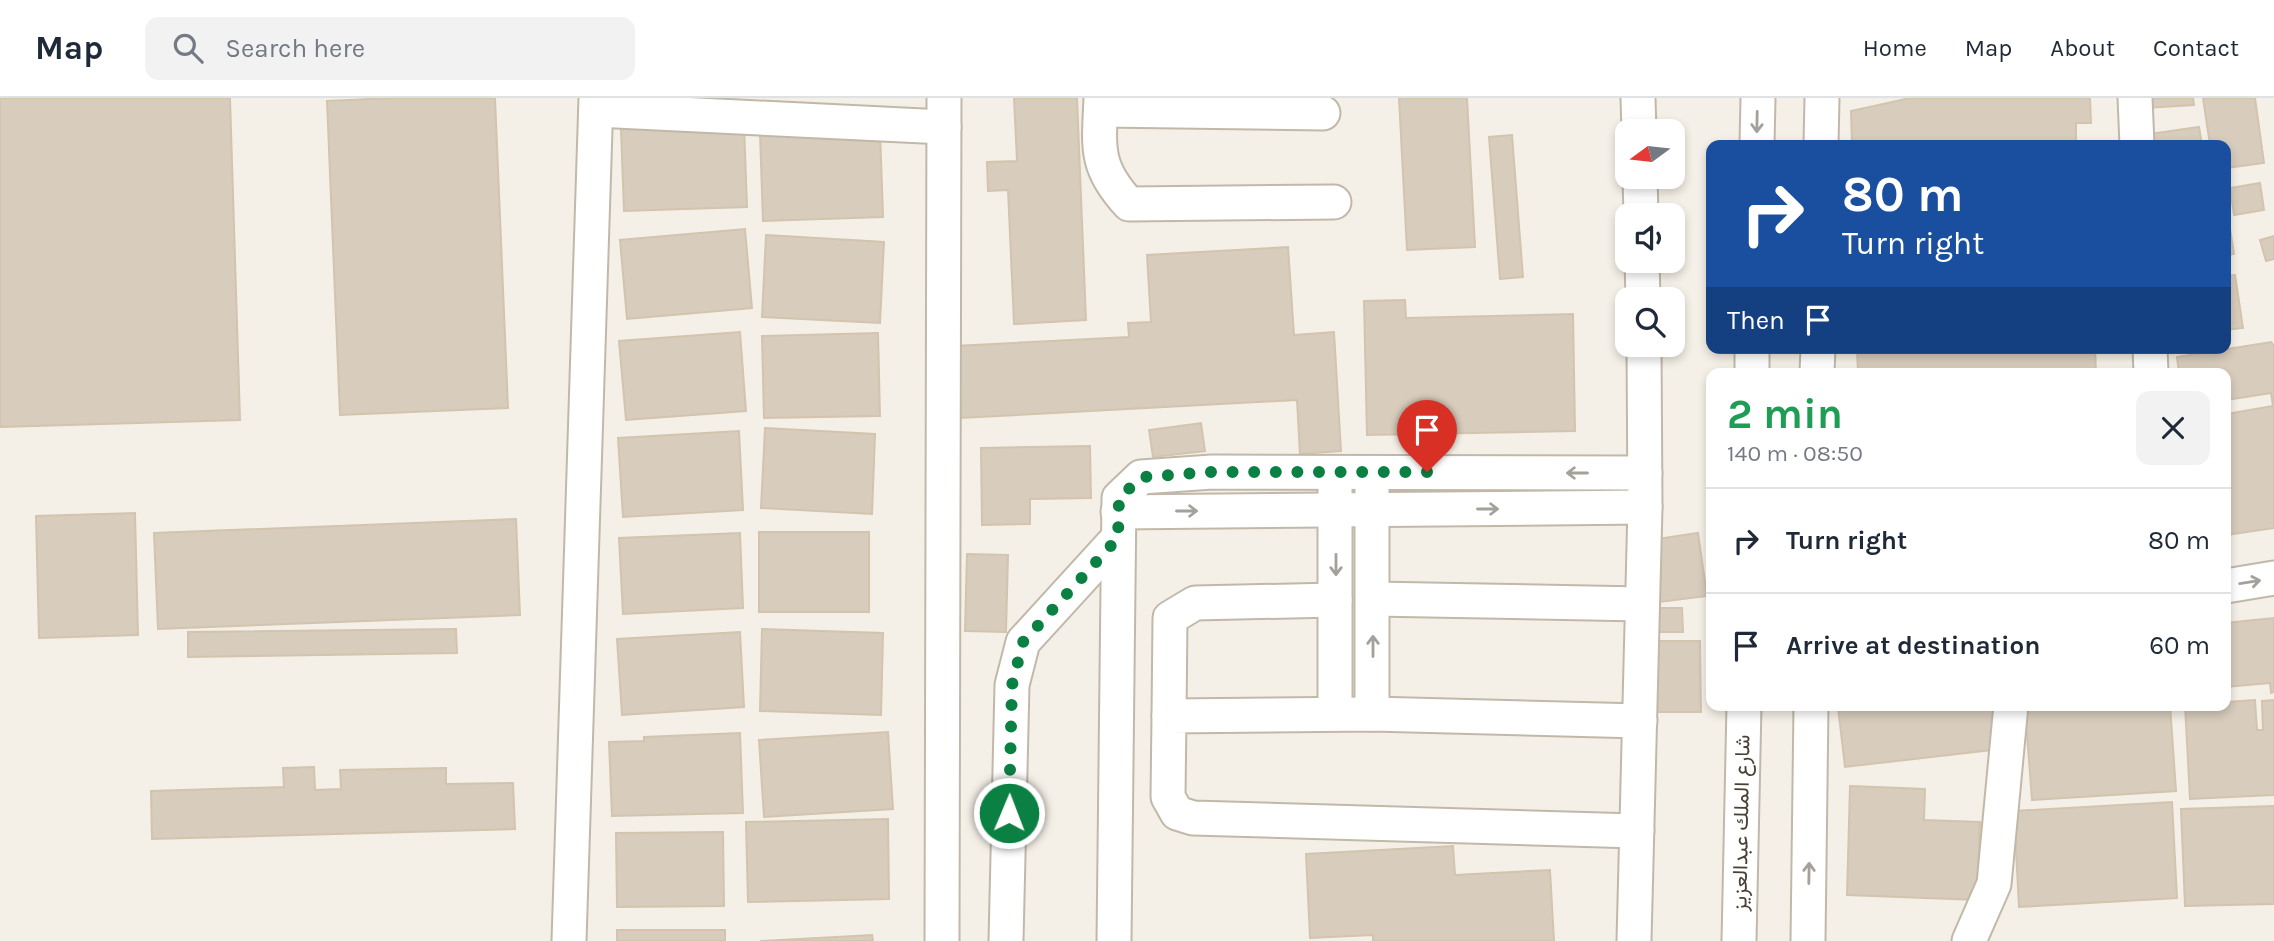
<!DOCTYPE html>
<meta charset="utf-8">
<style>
body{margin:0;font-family:Karla,Vazirmatn,sans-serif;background:#f2f2f3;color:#1f2937;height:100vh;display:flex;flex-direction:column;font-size:26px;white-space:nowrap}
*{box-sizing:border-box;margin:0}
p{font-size:23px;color:#747a83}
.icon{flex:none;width:38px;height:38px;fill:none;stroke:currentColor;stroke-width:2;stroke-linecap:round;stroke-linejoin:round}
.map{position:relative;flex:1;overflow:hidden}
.drawer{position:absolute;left:1706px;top:270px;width:525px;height:343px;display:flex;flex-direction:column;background:#fff;border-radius:14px;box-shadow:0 4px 10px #0003}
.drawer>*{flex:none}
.hud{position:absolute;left:1706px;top:42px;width:525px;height:214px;border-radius:14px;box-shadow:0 4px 10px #0003;background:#1a4fa0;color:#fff;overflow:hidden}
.needle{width:46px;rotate:255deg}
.fabs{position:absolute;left:1615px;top:21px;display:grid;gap:14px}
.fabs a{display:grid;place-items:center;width:70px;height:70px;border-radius:14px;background:#fff;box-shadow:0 4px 10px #0003;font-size:35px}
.pin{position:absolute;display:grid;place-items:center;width:60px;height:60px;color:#fff;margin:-72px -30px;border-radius:50% 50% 50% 0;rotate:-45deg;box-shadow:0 0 7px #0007}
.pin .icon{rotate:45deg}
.me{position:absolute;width:77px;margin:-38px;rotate:1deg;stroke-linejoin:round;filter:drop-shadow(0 0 5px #0008)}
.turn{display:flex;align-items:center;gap:24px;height:147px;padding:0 21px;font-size:32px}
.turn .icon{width:91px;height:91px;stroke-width:2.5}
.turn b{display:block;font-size:49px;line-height:60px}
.then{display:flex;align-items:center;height:66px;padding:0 21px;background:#0003;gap:14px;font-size:26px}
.round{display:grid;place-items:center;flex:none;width:74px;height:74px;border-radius:14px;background:#f2f2f3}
.summary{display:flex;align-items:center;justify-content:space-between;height:119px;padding:0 21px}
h1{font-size:42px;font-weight:700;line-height:52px;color:#1e9e55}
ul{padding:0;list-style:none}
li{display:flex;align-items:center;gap:21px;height:105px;padding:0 21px;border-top:2px solid #e0e1e3}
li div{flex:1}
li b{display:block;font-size:26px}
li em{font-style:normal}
header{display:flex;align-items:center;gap:42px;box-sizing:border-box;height:98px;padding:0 35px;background:#fff;border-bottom:2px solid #e0e1e3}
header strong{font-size:33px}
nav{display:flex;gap:38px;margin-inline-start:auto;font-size:24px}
.search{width:490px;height:63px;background:#f2f2f3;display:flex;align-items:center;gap:18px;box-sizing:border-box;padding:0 24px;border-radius:14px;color:#747a83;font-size:26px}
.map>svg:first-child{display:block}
.building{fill:#d8ccbc;stroke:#d3c4ae;stroke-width:2}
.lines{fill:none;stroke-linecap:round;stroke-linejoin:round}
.minor-casing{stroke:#c1b8a9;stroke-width:37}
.minor{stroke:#fff;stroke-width:33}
.oneway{stroke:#a4a09a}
.route{stroke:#0b8043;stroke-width:12;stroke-dasharray:0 21.6}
.labels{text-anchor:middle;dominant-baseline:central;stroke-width:5;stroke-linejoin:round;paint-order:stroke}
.street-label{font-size:21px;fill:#494135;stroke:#fff}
</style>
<header>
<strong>Map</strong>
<div class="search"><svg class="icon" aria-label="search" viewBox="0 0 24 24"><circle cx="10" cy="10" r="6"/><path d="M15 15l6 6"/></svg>Search here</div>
<nav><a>Home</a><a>Map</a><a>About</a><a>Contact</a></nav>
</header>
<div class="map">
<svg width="2274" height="843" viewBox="0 0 2274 843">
<rect width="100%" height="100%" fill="#f5f0e7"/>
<!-- building -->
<g class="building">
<path d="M0,0H230L240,322L0,329Z"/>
<path d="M392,0H495L508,310L340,317L327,3Z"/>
<path d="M1014,0H1077L1086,222L1014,226L1008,92L988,93L987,64L1017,63Z"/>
<path d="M1399,0H1467L1475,149L1407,152Z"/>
<path d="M1910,0H2090L2091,25H2076V47H1852L1851,13Z"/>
<path d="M2145,0H2193L2194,7L2145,10Z"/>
<path d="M2203,0H2255L2264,65L2226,70V47H2210Z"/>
<path d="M744,27L747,109L624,113L621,31Z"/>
<path d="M2199,29L2202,47H2150L2149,36Z"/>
<path d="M880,32L883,119L763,123L760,36Z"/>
<path d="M1512,37L1523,179L1500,181L1489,39Z"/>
<path d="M2260,85L2264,112L2234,117L2230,90Z"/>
<path d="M2226,106L2234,156L2226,157Z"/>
<path d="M745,131L752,210L627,221L620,142Z"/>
<path d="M766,137L884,144L880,225L762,219Z"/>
<path d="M2274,138V161L2266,163L2260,142Z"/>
<path d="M1288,149L1294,237L1334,234L1341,353L1300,356L1297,302L960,320L955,248L1129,239L1128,225L1151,224L1147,157Z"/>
<path d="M2235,177L2243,230L2226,232V178Z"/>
<path d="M1405,202L1406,220L1573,216L1575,333L1367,337L1364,203Z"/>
<path d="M740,234L746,313L626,322L619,243Z"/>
<path d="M878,235L880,318L764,320L762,238Z"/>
<path d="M2271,244L2274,248V430L2226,437V316L2273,308L2271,295L2226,302V275H2179L2177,259Z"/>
<path d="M1857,250H2095L2096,275H1858Z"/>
<path d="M1201,325L1205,353L1153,359L1149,332Z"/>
<path d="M765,330L875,336L872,416L761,410Z"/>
<path d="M739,333L743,412L623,419L618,340Z"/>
<path d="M1090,348L1091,400L1030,401V426L982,427L981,350Z"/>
<path d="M135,415L138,537L39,540L36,418Z"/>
<path d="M516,421L520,517L158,531L154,435Z"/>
<rect x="759" y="434" width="110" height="80"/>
<path d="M740,435L743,510L623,516L619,440Z"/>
<path d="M1698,435L1707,498L1660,504L1650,442Z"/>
<path d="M967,456L1008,457L1006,534L965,533Z"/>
<path d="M1658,510H1682L1683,534H1659Z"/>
<path d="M2274,520V594L2271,595L2270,585L2226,589V525Z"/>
<path d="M456,531L457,555L188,559V534Z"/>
<path d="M762,531L883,535L881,617L760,613Z"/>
<path d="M740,534L744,609L622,617L617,541Z"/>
<path d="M1655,543H1700L1701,614H1656Z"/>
<path d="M2255,602L2257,632H2263L2262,603L2274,602V697L2190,701L2185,607H2226V604Z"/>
<path d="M1851,607H1995L2000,651L1845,669L1838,609Z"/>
<path d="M2044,607H2170L2176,693L2032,702L2025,610Z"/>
<path d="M888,634L893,711L764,719L759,642Z"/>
<path d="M740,635L743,715L612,718L609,644L644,643V639Z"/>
<path d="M314,669L315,692L341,691L340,672L446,670V686L513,685L515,731L152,741L151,693L284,689L283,670Z"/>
<path d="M1850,688L1925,691L1924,722L1980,724L1977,802L1847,797Z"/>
<path d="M2172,704L2177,800L2019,809L2014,713Z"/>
<path d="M2274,708V806L2185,808L2181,711Z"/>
<path d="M888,721L889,801L748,804L746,724Z"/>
<path d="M723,734L724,808L617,809L616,735Z"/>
<path d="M1453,748L1455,777L1550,772L1554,843H1373V837L1310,840L1306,756Z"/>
<rect x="617" y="832" width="108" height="11"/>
<path d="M872,837L873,843H760Z"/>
</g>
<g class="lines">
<defs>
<g id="minor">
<path d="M1101,0C1099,49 1094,68 1129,106L1334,104"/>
<path d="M1638,0L1639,33"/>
<path d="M2135,0L2137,47"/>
<path d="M596,12L944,29"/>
<path d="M1101,12L1323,15"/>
<path d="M1757,47L1758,0"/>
<path d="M1821,47L1822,0"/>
<path d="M1640,79L1641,117"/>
<path d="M1642,163L1643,201"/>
<path d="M2150,250L2151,275"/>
<path d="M1752,275V250"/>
<path d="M1817,275L1818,250"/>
<path d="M1372,391V616"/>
<path d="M1118,414L1645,409"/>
<path d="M2226,488L2274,480"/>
<path d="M1373,501L1642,506"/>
<path d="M1335,616V391"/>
<path d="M1169,618L1170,520L1195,505L1335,502"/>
<path d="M1637,733L1193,720L1177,715L1168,699L1169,618L1372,616L1640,623"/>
<path d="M569,843L596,0"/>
<path d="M942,843L944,0"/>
<path d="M1006,843L1012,587L1023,544L1118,440"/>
<path d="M1114,843L1119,400L1141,379L1212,374L1645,375"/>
<path d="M1634,843L1645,409L1644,247"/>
<path d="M1739,843L1744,607"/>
<path d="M1808,843L1811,607"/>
<path d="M1969,843L1994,786L2011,607"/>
</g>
</defs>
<!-- minor casing -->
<use href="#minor" class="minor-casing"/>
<!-- minor -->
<use href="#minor" class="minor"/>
</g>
<!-- one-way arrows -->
<defs><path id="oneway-shaft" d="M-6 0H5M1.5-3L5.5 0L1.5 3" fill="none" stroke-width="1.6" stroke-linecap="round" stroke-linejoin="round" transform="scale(1.75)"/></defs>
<g class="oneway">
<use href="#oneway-shaft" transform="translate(1757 24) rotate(91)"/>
<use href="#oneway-shaft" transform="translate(1577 375) rotate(-180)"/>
<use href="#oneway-shaft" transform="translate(1488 411)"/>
<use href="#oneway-shaft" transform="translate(1187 413)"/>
<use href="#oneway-shaft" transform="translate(1336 467) rotate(90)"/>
<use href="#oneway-shaft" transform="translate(2250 484) rotate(-9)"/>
<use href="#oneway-shaft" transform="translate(1373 548) rotate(-90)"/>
<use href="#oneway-shaft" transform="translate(1809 775) rotate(-89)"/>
</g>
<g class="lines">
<!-- route -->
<path class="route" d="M1009,715L1012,587L1023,544L1118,440L1119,400L1142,379L1212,374H1427"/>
</g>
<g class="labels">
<!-- street labels -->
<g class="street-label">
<text transform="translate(1741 725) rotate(-89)">شارع الملك عبدالعزيز</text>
</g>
</g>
</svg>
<div class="fabs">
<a><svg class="needle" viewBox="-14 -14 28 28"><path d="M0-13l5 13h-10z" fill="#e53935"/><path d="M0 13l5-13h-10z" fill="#747a83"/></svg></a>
<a><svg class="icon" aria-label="sound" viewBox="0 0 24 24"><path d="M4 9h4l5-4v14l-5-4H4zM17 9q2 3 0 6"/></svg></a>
<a><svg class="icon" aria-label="search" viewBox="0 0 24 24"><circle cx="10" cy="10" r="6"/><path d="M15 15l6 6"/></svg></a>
</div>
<div class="pin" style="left:1427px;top:374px;background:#d93025"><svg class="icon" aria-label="arrive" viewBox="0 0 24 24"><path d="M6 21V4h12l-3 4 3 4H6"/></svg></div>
<svg class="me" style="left:1009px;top:715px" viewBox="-20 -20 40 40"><circle r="17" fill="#0b8043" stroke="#fff" stroke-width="3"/><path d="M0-11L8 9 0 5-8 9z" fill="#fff"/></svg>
<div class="hud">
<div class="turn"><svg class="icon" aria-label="right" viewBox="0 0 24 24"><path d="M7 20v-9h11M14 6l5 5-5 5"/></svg><div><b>80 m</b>Turn right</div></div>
<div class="then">Then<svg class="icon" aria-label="arrive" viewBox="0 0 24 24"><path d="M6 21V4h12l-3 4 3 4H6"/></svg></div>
</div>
<section class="drawer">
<div class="summary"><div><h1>2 min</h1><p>140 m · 08:50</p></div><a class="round"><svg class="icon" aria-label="close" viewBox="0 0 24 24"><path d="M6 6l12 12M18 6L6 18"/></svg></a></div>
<ul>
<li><svg class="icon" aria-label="right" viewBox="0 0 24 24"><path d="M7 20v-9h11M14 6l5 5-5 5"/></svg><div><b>Turn right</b></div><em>80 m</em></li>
<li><svg class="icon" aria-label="arrive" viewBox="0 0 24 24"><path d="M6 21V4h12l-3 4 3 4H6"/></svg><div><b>Arrive at destination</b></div><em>60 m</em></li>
</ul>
</section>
</div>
